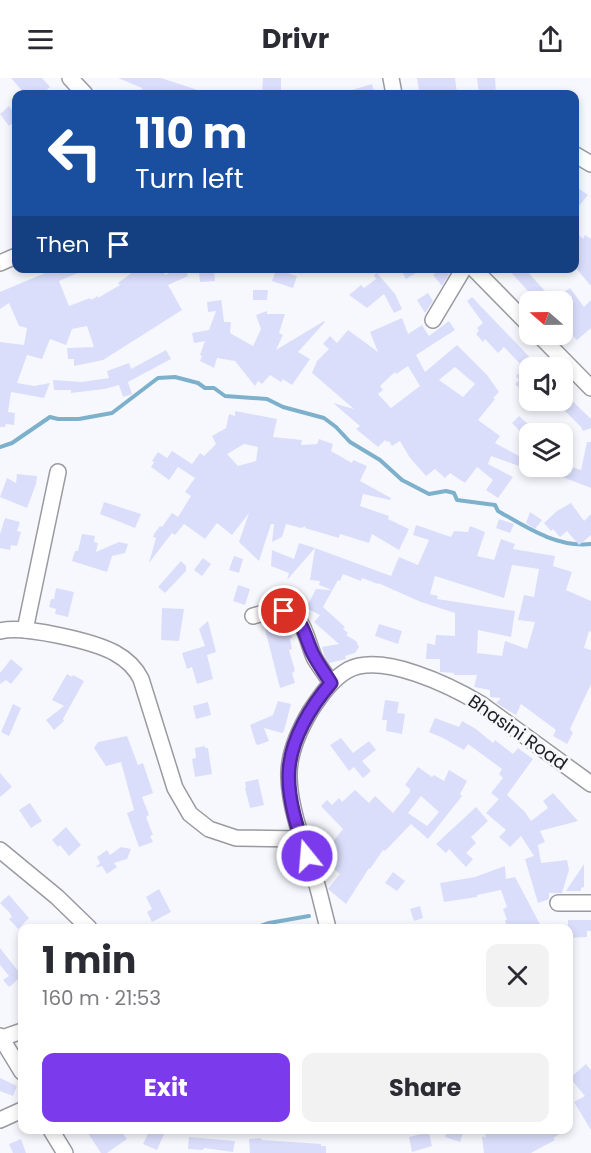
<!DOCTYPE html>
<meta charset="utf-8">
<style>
body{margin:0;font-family:Poppins,sans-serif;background:#f2f2f3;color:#2b2b33;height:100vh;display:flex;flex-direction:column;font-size:22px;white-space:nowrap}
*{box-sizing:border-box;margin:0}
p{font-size:20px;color:#7c7c81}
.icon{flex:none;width:33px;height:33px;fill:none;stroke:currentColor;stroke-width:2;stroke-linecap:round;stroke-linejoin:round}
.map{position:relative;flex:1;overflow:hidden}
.sheet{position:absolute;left:18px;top:846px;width:555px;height:210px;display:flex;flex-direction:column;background:#fff;border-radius:12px;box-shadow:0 3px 9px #0003}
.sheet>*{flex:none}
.guide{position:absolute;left:12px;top:12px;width:567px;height:183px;border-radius:12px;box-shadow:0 3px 9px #0003;background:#1a4fa0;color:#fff;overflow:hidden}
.needle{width:39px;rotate:290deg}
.controls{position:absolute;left:519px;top:213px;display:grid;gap:12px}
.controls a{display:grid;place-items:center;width:54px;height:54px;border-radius:12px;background:#fff;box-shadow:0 3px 9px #0003;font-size:30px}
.pin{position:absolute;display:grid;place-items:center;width:51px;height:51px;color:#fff;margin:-26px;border:3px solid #fff;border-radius:50%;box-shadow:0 2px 6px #0007}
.me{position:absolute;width:66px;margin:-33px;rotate:343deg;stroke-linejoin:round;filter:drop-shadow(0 0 4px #0008)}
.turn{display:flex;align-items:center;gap:21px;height:126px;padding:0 24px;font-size:27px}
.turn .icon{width:78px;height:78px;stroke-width:2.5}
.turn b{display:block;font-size:42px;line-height:51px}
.then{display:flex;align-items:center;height:57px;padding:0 24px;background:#0003;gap:12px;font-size:22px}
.round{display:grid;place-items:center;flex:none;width:63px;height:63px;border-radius:12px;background:#f2f2f3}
.summary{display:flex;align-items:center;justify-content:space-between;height:102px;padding:0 24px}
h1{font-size:36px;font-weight:700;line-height:45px}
.button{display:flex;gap:12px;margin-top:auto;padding:12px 24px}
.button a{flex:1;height:69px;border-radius:12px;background:#7c3aed;color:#fff;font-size:24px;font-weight:700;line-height:69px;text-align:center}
.button a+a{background:#f2f2f3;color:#2b2b33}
header{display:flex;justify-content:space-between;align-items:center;height:78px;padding:0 24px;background:#fff;font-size:27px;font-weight:700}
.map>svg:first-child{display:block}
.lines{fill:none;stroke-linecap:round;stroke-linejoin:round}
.stream{stroke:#7db1cb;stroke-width:4}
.building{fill:#dbdefb;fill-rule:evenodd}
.minor-casing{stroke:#9a9aa0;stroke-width:18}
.minor{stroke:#fff;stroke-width:15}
.route-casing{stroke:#51269a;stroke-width:15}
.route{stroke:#7c3aed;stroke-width:10}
.labels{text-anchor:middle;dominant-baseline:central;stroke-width:5;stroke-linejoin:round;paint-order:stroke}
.street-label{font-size:18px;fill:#212123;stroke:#f7f8fe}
</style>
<header><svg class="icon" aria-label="menu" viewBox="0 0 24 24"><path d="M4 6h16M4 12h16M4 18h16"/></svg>Drivr<svg class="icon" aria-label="share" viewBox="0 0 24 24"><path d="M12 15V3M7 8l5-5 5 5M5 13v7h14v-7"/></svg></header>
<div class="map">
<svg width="591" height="1075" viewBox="0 0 591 1075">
<rect width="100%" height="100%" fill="#f7f8fe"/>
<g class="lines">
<!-- stream -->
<g class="stream">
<path d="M0,369L12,365L50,339L58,341H79L112,335L158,300L175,299L198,305L205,310H214L225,318L267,321L283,329L324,340L336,349L350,364L380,382L402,402L429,416L446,413L454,415L457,422L495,427L498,433C526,449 557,470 591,466"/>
<path d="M255,850L269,845L309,838"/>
</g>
</g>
<!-- building -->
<g class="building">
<path d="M11,0H42L50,9L42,16H25Z"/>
<path d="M118,0H161L207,15L140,16L142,10Z"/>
<path d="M263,0H281V16H262Z"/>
<path d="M417,0H455L457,16H425L424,12L419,13Z"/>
<path d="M477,0H495L496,16H479Z"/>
<path d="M372,6L375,16H345V14Z"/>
<path d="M9,28L16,37V42L9,48L0,36Z"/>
<path d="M574,107L588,117L574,134Z"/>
<path d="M579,157L583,161L585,157L591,161V208L574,188V162Z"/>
<path d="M57,190H89L59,203L69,228L90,220L91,222L98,218V220L120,207L118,205L138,190H161L165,197L180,190H185L188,198L168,207L182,232L103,282L74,288V281H68L67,270L94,269L87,248L72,251L66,267L50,261L42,281L27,277L17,305L34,308L50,305L44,320L11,314L8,334L15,335L14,347L6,346L5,349H0V264L24,267L27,250L19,248L9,225L0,231V214Z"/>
<path d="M400,190H424L406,201Z"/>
<path d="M441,190H444L449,196L442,208L433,197Z"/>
<path d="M507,190H524L555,224H538Z"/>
<path d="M214,192L215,203L200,204L199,194Z"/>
<path d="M276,192L297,198L293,210L272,203Z"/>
<path d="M377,195L395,216L402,231L394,235L384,216L367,230L349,217L361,207L364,210L376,201L374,197Z"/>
<path d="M570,210L584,229L591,222V250L577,262L562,247V216Z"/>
<path d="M253,212H268L267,222H253Z"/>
<path d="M428,215L433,223L425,235L417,222Z"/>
<path d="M472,219L540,290H530V321L515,306L519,302L516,298L524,290L504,269L498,275L485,261L483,264L476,256L479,253L477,250L483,245L467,223Z"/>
<path d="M221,220L224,244H231L230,255L253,268L261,251L256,237L267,233V236H285L279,255L283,257L276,272L324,243L325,244L298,274L310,281L292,307L283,301L281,304L270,297L262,306L258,303L255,308L235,283L217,280L214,290L200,283L202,278L200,277L205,263L194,265L192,255L209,252L216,233L208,234L207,224L221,222Z"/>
<path d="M402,240L408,256L422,247L429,258L449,243L455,252L416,277L425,294L457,267L487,297L499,314L493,320L495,321L478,342L500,358L495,365L519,378L530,362V392L491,378L488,386L513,399L498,420L486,412L493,402L477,389L465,405L450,395L445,400L435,391L426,398L410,380L400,363L392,368L389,363L387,364L385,362L378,369L356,351L360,348L333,325L354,331L312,295L317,283L329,271L323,266L330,258L337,265L348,252L378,274L370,254ZM408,288L420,308L391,330L378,316L383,312L380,308L395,294L396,296ZM455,289L475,306L463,319L439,302Z"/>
<path d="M166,272L171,281L128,304L132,316L123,319L119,307L104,311L71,315V312H54L53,302L82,304L109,300L107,293L129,285L131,291Z"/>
<path d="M562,313L591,341V350L583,353L581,349L562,330Z"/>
<path d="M235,333L277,341L273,359L302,362L301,367L317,366L319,361L333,366L331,373L352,385L353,382L367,388L360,403L391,420L390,422L363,416L360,428L389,438L388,441L409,451L399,472L372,456L369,465L340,456L339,460L305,450L306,448L301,450L286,446L282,459L272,464L274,446H271L259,483L239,464L249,435L232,457L217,445L205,461L184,446L175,457L172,455L149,485L156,460L153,459L154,456L160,448L162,449L172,435L178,439L191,418L185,414L195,400L178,389L169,402L151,389L154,384L152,383L158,374L167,380L172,373L192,386L200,375L204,378L216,366L212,358L226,350L229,336L235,338ZM244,366L258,369L256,383L238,388L227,376Z"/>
<path d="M519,338L537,354L530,356L529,362L512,345Z"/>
<path d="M587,364H591V410L560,398L543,388H562V386L581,392Z"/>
<path d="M17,396L37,398L36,406L27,430L0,419L7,400L16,405Z"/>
<path d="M104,424L141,436L135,450L100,436Z"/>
<path d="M571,425L584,443L591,436V457L579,467L567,453L560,459L553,451L551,453L544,445L557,433Z"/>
<path d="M530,434L542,442L535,451L526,445Z"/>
<path d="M5,440L20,444L17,453L21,454L17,468L11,467L10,472L0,470V456Z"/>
<path d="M499,441L514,446L510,455L496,450Z"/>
<path d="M416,447L451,459L454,453L468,454L470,448L485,454L477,478L494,482L501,461L515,466L513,471L555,478L553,488L572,494L566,512L591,523V554L589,553L584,570L591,572V606L570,651L573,655L567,666L553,658L556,652L521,626L516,637L496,625L501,620L490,619V612L474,609L477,597H454V595L440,594V581H426L427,565L435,567L436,557L455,558V535L421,524L378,505V506L362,500L361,503L343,496L340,503L338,502L323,529L345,549L343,551L348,555L346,557L356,563L359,569L355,575L345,578L346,581L329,585L324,577L322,569L339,566L314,544L320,537L306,530L316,511L332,512L319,507L320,503L310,502L315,470L391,498L399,479L418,487L429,462L413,457ZM512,487L539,491L534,519L524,517L518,542L535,544L527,571L505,563L502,578L477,575L478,552L511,559L515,533L437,521L438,518L430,516L435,498L504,520Z"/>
<path d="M82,456L95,458L94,464L98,465L96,474L119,464L128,466L125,475L112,478L107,494L72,483L75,473H78Z"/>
<path d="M299,465L315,470L287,502L289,495L271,488L272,472L294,481Z"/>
<path d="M234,478L243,481L239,495L229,492Z"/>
<path d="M203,480L211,486L202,498L194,492Z"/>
<path d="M181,483L186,488V493L165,515L158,509Z"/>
<path d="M238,507L250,511L245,527L233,523Z"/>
<path d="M56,510L74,514L68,539L55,536L56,531L49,529L51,521H54Z"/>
<path d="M162,530L184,531L179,563L161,562Z"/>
<path d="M208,543L216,574L207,577L213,601L197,606L192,589L187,591L182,575L205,568L199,551Z"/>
<path d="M287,545L292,560L290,561L292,571L289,572L295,593L292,595L295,605L280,610L265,551Z"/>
<path d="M379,546L402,553L398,566L375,558Z"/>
<path d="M11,581L23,591L11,606L6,602L0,606V595Z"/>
<path d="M67,596L72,599L73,597L84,603L63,641L64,643L54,652L46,642L64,628L52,622Z"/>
<path d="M385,622L399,624L397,635L405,636L402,656L386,653L387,642H382Z"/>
<path d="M278,623L291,626L284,653L282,655L264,650L269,663L258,667L256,666L250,647L273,637Z"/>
<path d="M208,624L211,637L196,641L193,628Z"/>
<path d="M13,626L21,630L9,658L1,654Z"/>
<path d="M435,640L459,649L462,643L476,651L493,665L495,662L513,676L518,670L533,681L507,717L525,734L531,743L548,730L543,723L553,715L578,743L540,753L545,764L538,767L541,785L567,782L569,792L562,815H549V821L538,825L525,781L534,778L521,758L510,769L499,759L506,752L486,735L499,721L491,715L503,700L499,696L502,691L468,666L464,672L443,660L429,654Z"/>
<path d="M127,658L138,687L143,685L153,715L142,719L149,737L146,739L153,757L150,758L153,764L139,769L127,735L134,732L121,684L106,688L94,670L98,664Z"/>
<path d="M341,660L353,675L369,663L376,672L362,683L371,693L363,700L354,689L349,693L330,667Z"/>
<path d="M205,668V670H208L212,696L195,699L192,681L196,680L195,670Z"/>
<path d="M418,689L432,699L434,697L444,703L449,692L467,703L460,716L462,718L428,761L411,746L385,773L383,772L370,791L369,790L346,826L328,811L340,796L326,785L334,773L329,769L343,751L321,728L327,722L332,727L339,720L342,724L355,712L369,725L375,718L393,735L410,714V711L405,707ZM421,718L439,734L427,748L408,735Z"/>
<path d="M0,695L12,709L0,719Z"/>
<path d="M258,701L264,727L250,730L245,710L246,709L245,704Z"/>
<path d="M30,725L42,743L31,750L19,732Z"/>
<path d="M476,729L488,743L471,759L476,765L466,775L473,781L466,789L449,771L446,775L436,766Z"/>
<path d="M66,749L81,767L69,778L60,767L58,769L52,762Z"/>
<path d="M121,769L131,771L127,781L114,785L117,789L107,796L102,788L95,790L100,785L97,779L107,772L110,777Z"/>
<path d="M584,786V809L581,810V813H566Z"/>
<path d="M505,788L506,801L515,799L542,850H507L505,842H507L503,831L507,829L501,812L477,817V819L444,824L440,805L475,799Z"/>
<path d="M393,794L405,803L397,813L385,805Z"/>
<path d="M159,811L171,834L152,844L147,834L152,831L146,819Z"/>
<path d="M9,817L29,840L18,851L9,841L12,839L9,834L0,825Z"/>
<path d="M420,828L423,840L414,843L410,831Z"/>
<path d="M568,842H591V853H587V859L568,860Z"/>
<path d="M0,870L22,898L9,909L3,902L9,898L0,887Z"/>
<path d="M586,986L591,992V1052L574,1024L585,1018L570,1000Z"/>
<path d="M0,1000L17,1008L13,1018L0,1013Z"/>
<path d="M86,1052H120L127,1061L107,1075H101Z"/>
<path d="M150,1052H159L165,1054L157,1072L143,1066Z"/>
<path d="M448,1052H464L460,1064L445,1059Z"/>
<path d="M484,1052H566L553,1060L555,1062L531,1075H484L482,1058L486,1060Z"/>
<path d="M429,1054L432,1068L412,1074L409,1059Z"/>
<path d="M189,1059L235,1063L233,1074L204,1070L203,1072L188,1071Z"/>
<path d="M261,1060L262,1062L321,1066V1068H326V1075H250L249,1061Z"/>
<path d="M21,1061L26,1075H13L9,1066Z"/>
</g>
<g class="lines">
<defs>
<g id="minor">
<path d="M70,0L85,16"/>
<path d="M391,0L394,16"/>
<path d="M574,76L591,86"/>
<path d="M0,185L16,178"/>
<path d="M473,190L530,248"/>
<path d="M433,242L464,190"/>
<path d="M538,256L591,310"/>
<path d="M253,538C264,535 279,530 290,535C305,542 308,567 315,581C320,589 326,597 331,605"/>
<path d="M25,552L58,394"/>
<path d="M0,553C23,547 93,563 115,575C126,581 135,589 141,601L175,710L190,736L209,751L236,760L301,761"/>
<path d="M0,772L57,819L89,850"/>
<path d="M558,825H591"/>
<path d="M328,850C323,831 319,812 313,793C303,764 290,732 289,700C288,677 299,652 311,632C321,617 332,601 348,592C382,574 451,608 481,626L591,706"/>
<path d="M0,958L22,994"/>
<path d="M2,960L22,953"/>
<path d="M0,1042L22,1032"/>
<path d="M51,1052L65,1075"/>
</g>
</defs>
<!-- minor casing -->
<use href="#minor" class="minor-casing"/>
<!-- minor -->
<use href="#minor" class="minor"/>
</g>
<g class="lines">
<defs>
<path id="route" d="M284,533C303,538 305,560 313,576C318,586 325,595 331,605C311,628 291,661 289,692C287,720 298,753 307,778"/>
</defs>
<!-- route casing -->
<use href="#route" class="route-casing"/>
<!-- route -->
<use href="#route" class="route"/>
</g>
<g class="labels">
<!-- street labels -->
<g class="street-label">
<text transform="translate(518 654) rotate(35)">Bhasini Road</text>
</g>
</g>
</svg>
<div class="controls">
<a><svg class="needle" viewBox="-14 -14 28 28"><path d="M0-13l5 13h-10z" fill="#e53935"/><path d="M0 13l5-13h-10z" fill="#7c7c81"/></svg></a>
<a><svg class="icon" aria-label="sound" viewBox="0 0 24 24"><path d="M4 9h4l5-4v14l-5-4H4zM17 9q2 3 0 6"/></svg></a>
<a><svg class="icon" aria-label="layers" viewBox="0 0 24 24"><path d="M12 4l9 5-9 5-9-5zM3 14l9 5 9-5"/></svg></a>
</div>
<div class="pin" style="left:284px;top:533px;background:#d93025"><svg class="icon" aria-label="arrive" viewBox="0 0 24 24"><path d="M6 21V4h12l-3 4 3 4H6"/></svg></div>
<svg class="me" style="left:307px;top:778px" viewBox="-20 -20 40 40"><circle r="17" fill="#7c3aed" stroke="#fff" stroke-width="3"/><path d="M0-11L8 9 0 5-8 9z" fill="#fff"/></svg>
<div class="guide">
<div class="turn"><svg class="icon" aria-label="left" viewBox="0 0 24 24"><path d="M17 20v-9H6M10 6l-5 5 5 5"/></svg><div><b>110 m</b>Turn left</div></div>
<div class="then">Then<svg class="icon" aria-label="arrive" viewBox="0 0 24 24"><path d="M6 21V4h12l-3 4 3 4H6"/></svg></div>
</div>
<section class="sheet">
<div class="summary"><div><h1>1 min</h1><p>160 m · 21:53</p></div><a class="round"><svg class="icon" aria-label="close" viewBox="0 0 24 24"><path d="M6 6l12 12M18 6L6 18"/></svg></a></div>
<div class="button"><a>Exit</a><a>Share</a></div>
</section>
</div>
